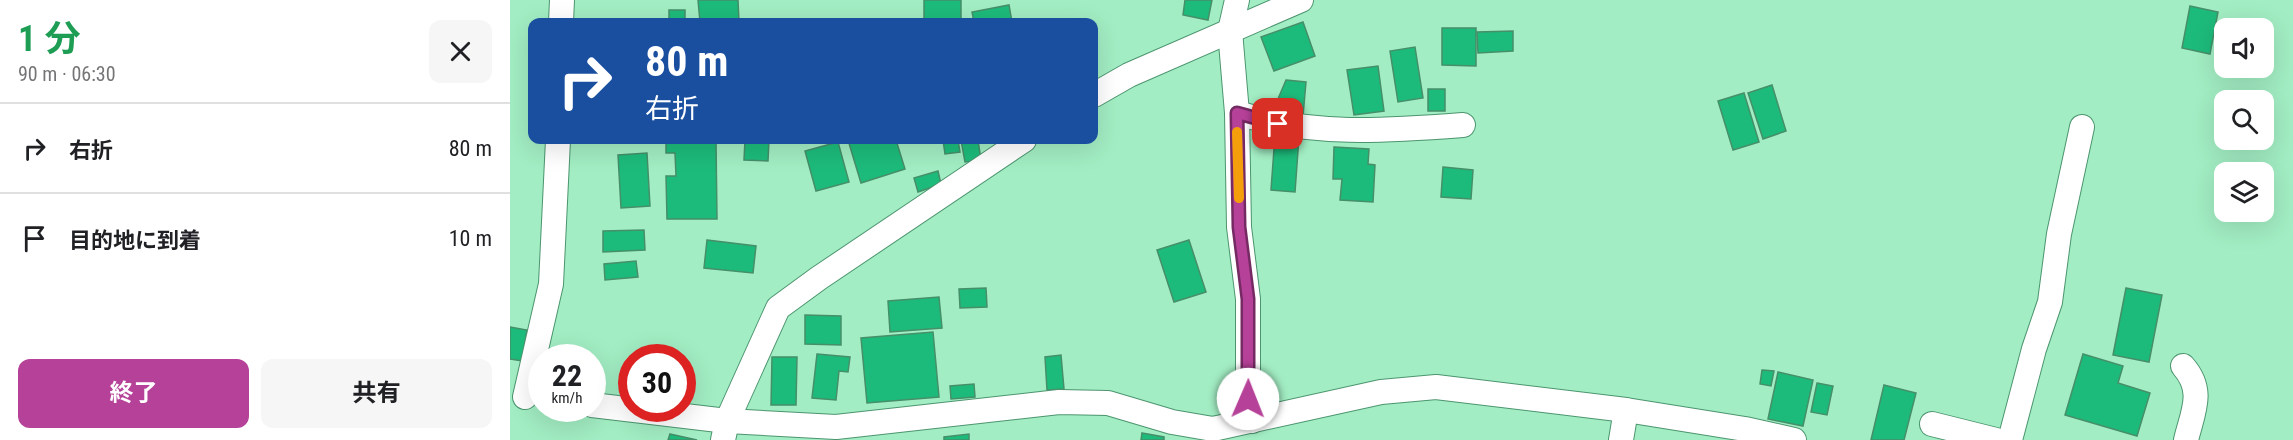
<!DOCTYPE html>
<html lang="ja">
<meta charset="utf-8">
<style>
body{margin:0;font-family:"Roboto Condensed","Noto Sans JP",sans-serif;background:#f6f6f6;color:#202124;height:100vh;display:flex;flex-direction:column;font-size:22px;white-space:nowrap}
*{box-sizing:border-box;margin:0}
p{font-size:20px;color:#757577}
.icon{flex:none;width:33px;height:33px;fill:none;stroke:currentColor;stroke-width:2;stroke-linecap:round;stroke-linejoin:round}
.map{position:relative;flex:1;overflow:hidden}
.sheet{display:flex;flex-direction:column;background:#fff;width:510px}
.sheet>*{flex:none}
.guide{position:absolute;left:18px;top:18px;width:570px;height:126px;border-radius:12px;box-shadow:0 6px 24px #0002;background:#1a4fa0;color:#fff;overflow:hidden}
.controls{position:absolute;left:1704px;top:18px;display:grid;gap:12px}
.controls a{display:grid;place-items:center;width:60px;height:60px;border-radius:12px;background:#fff;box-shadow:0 6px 24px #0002;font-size:30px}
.speed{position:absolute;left:18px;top:344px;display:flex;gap:12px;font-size:30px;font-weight:700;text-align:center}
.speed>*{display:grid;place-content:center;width:78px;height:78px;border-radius:50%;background:#fff;box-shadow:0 6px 24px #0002;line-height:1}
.speed small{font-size:15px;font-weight:400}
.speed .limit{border:9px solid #d22;background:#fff;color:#111}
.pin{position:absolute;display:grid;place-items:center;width:51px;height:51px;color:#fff;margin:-26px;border-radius:12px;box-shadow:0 3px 9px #0006}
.me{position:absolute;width:66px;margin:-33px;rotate:1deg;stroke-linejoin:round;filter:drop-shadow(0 0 4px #0008)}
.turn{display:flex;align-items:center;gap:21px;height:126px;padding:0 18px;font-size:27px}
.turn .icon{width:78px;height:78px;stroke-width:2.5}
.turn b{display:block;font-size:42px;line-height:51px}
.round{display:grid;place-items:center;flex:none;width:63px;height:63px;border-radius:12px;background:#f6f6f6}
.overview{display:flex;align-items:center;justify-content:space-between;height:102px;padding:0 18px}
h1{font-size:36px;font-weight:700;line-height:45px;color:#1e9e55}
.action{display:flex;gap:12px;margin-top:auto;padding:12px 18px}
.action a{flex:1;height:69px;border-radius:12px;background:#b64198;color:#fff;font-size:24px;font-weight:700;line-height:69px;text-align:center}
.action a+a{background:#f6f6f6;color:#202124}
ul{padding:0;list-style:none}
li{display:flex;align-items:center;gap:18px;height:90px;padding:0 18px;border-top:2px solid #e0e0e0}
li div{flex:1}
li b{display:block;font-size:22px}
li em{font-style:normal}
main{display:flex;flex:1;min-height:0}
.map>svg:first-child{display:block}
.building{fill:#1dbb7b;stroke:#458f69;stroke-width:1.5}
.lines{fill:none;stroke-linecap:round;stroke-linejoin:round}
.minor-casing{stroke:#4c956f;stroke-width:26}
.minor{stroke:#fff;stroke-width:24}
.route-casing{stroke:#762a63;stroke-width:15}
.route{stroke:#b64198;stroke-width:10}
.slow{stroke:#f59e0b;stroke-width:10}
</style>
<main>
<section class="sheet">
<div class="overview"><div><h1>1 分</h1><p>90 m · 06:30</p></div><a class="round"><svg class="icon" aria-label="close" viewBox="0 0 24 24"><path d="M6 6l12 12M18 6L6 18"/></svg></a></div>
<ul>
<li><svg class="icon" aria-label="right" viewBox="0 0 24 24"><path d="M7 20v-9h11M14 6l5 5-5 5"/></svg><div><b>右折</b></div><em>80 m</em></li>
<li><svg class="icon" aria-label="arrive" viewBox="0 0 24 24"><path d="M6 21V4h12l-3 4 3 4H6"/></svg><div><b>目的地に到着</b></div><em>10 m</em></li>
</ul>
<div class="action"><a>終了</a><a>共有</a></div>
</section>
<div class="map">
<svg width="1783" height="440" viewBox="0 0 1783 440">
<rect width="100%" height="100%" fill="#a2edc3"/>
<!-- building -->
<g class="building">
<path d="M188,0H228L229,22H190Z"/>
<rect x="414" y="0" width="37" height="22"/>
<path d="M675,0H702L698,20L673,15Z"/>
<path d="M499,5L502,22H464L462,12Z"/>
<path d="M1680,6L1708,12L1700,54L1672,48Z"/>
<rect x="159" y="10" width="16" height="12"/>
<path d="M793,22L805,56L764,71L751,37Z"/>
<path d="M932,28H966V66L932,65Z"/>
<path d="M1003,31V51L968,53L967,32Z"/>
<path d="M905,47L913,98L888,102L880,51Z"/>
<path d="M868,66L874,111L844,115L837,70Z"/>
<path d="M776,80L796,82L793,116L762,113Z"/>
<path d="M1262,85L1276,131L1253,139L1238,93Z"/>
<rect x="918" y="89" width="17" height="22"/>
<path d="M1234,93L1249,142L1223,150L1208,101Z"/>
<path d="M765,135L789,137L785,192L761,190Z"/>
<path d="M156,140H206L207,219H157L156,176H166L165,153H156Z"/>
<path d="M235,140H259L258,161L234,160Z"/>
<path d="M338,140H386L395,169L351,183Z"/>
<path d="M433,140H448L450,152L435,154Z"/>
<path d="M451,140H468L471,160L455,162Z"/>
<path d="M328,142L339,182L306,191L295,151Z"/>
<path d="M824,147L859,149L858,164L865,165L863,202L830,200L832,179H823Z"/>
<path d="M137,153L140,206L111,208L108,155Z"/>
<path d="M933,167L963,170L961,199L931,197Z"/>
<path d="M428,171L431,184L408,192L404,178Z"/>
<path d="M134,230L135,250L93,252V231Z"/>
<path d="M197,240L246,246L243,273L194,268Z"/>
<path d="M679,240L696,292L664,302L647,250Z"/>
<path d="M126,261L128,277L95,280L94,264Z"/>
<path d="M476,288L477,307L450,308L449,289Z"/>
<path d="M1616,288L1652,295L1639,362L1603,355Z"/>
<path d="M429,297L432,328L380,332L378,301Z"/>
<path d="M295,315L331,316V345L295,344Z"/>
<path d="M0,327L17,330L12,361L0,359Z"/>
<path d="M423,332L429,397L357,403L351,338Z"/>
<path d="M307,354L340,357L338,372L329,371L326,400L302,398Z"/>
<path d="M1573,354L1613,366L1608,383L1640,393L1627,436L1555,415Z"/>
<path d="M551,355L554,389L537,390L535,357Z"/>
<path d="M262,357H287L286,405H261Z"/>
<path d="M1252,370L1264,371L1261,386L1250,384Z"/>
<path d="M1268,372L1303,380L1293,426L1258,419Z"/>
<path d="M1307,383L1323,386L1317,415L1301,412Z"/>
<path d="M464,384L465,397L441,399L440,386Z"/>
<path d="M1374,385L1406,393L1394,440H1361Z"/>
<path d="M632,433L654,437V440H631Z"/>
<path d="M160,434L187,440H158Z"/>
<path d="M459,434V440H434V437Z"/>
</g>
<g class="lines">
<defs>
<g id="minor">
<path d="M727,0L720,31L727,113L729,227L738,299V399L742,421"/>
<path d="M51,22L52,0"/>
<path d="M584,95L619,75L791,0"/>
<path d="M727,113C805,136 873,131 953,125"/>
<path d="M1673,366C1695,391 1683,411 1676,440"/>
<path d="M15,397L41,284L48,140"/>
<path d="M82,405L217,421L326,427L549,402L598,403L662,422L703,429L871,392L926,387L1116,410L1235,429L1284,440"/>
<path d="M1422,424L1486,440"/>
<path d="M213,440L217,421L268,308L309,278L514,140"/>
<path d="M1111,440L1116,410"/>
<path d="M1500,440L1524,349L1540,302L1549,234L1572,127"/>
</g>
</defs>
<!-- minor casing -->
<use href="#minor" class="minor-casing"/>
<!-- minor -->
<use href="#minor" class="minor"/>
</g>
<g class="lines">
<defs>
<path id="route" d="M738,399V299L729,227L727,113L768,124"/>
</defs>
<!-- route casing -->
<use href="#route" class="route-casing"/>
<!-- route -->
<use href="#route" class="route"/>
<!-- slow -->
<path class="slow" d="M727,132L729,198"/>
</g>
</svg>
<div class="controls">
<a><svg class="icon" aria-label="sound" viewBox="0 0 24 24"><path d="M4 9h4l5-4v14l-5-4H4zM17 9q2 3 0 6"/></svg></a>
<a><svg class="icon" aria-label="search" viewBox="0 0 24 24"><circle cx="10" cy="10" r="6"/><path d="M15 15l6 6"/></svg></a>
<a><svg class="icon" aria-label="layers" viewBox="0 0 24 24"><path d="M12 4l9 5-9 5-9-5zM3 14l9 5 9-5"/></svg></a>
</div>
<div class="speed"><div>22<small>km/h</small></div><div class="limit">30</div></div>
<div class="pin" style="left:768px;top:124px;background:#d93025"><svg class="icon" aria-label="arrive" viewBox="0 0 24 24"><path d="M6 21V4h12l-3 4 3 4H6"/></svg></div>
<svg class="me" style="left:738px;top:399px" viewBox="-20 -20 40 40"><circle r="19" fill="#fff"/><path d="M0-13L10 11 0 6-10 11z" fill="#b64198"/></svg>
<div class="guide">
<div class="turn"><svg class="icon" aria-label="right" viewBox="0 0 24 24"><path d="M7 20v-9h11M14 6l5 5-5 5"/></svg><div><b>80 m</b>右折</div></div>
</div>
</div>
</main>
